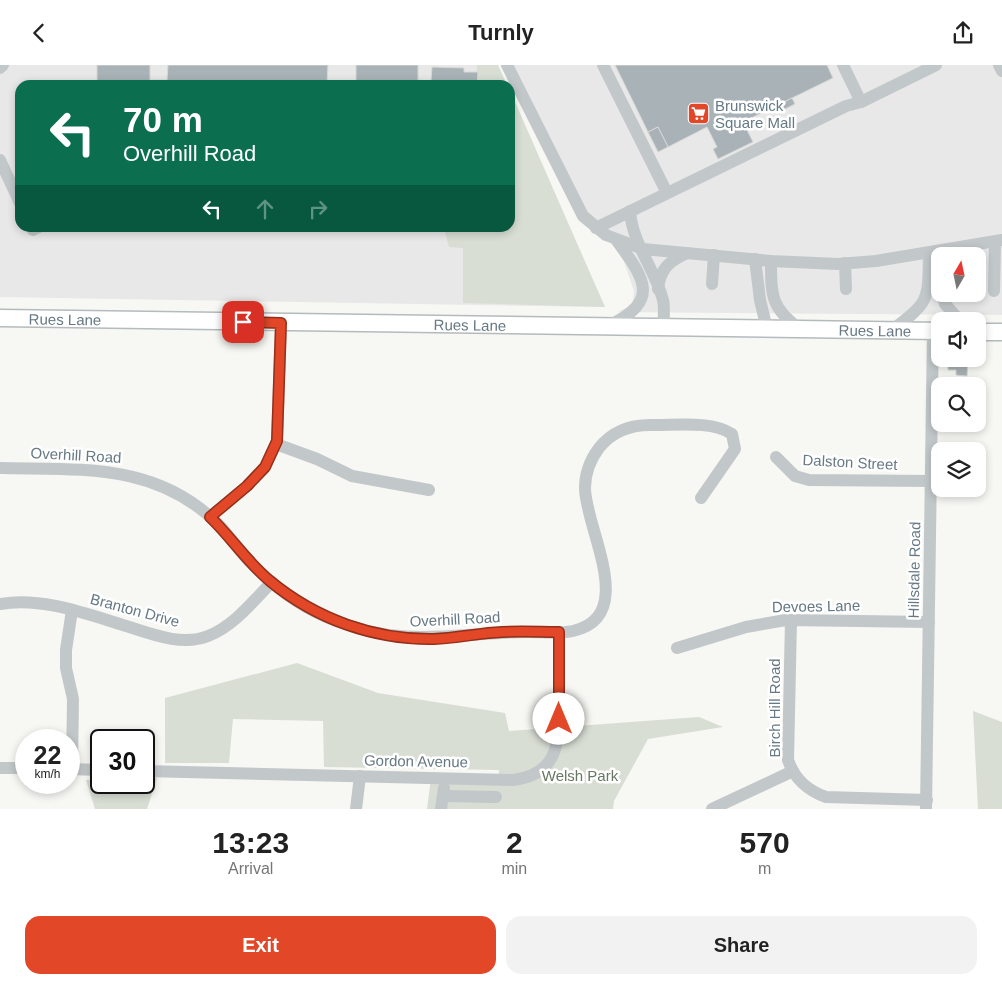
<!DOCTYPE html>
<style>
body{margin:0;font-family:Helvetica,sans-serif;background:#f2f2f2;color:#222;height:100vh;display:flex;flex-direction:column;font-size:19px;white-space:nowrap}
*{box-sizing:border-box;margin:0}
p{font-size:16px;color:#767676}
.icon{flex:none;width:28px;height:28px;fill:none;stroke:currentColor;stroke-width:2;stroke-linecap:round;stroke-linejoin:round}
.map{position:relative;height:744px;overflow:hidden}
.sheet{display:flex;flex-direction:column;background:#fff;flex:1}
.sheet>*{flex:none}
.hud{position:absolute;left:15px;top:15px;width:500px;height:152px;border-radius:15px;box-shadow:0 2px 8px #0003;background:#0b6e4f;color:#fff;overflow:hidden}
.needle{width:32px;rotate:9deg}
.fabs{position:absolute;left:931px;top:182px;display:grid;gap:10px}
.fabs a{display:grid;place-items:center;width:55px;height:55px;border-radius:10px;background:#fff;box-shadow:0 2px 8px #0003;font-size:25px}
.speed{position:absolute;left:15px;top:664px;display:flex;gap:10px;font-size:25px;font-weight:700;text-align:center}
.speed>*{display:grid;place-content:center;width:65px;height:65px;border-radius:50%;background:#fff;box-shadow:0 2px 8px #0003;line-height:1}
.speed small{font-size:12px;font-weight:400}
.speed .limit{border:2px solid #111;border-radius:8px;background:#fff;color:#111}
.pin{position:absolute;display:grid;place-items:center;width:42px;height:42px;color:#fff;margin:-21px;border-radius:10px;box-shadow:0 2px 8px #0006}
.me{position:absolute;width:55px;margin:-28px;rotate:0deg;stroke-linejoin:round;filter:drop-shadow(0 0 4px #0008)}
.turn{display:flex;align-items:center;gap:18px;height:105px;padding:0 25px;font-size:22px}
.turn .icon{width:65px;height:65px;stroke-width:2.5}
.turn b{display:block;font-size:35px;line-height:42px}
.lanes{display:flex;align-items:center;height:48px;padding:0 25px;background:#0003;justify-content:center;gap:25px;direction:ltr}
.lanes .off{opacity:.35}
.eta{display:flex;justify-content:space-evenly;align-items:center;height:85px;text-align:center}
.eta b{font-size:30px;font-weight:700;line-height:35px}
.primary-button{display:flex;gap:10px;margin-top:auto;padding:10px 25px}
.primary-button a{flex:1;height:58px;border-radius:15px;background:#e24828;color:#fff;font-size:20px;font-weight:700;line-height:58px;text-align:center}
.primary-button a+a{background:#f2f2f2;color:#222}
header{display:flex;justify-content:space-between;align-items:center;height:65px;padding:0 25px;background:#fff;font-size:22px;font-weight:700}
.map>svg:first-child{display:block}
.built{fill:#e7e8e7;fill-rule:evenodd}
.green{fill:#d8ded4}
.building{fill:#a9b2b6;stroke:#d8d8d6}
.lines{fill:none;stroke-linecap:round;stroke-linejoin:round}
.major-casing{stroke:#b5babd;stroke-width:19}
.minor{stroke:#c2c7c9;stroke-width:12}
.major{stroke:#fff;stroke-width:16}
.route-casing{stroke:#932f1a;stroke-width:12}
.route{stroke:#e24828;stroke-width:9}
.labels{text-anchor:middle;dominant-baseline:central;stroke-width:5;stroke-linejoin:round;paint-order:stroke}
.poi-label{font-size:15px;fill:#667984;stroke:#fff;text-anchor:start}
.street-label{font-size:15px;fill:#667984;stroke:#fff}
.park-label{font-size:15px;fill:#667761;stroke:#fff}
</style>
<header><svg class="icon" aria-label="back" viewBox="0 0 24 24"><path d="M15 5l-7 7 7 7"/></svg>Turnly<svg class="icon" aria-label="share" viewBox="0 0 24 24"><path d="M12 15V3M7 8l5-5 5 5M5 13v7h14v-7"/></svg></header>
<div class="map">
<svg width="1002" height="744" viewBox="0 0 1002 744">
<rect width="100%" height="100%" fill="#f7f7f3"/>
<!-- built -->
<g class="built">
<path d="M0,0H491L501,20H20V162H510V40L605,242L0,232Z"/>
<path d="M507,0H1002V250L618,247L632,240L634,226L617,176L596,163ZM940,191H978V229H940Z"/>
</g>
<!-- green -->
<g class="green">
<path d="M477,0H498L507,20H476Z"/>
<path d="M510,26L512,30L605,242L463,238V183L449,182L444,163L510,162Z"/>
<path d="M297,598L378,628L505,648L509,666L699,652L723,662L648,674L614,736L613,744H427L431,713L498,714L499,705L324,702L323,656L233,654L229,698H165V633Z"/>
<path d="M973,646L1002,657V744H978Z"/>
<path d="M157,713L147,744H95L86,715L101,714V718H144V714Z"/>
</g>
<!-- building -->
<g class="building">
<path d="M97,0H150V15H167L168,0H328L327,17L356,20V0H418V15L431,16L432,2L464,3V7H478L477,20H97Z"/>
<path d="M615,0H827L833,13L743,57L753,77L718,94L713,84L717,82L707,62L668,82L658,62L648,67Z"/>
<path d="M792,33L795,39L777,48L774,42Z"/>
<path d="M658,62L668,82L658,87L648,67Z"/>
<path d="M953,294H968L967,311L956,310V305H948V296H953Z"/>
<rect x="978" y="322" width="3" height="15"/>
</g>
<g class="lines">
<defs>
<g id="major">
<path id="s1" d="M0,253L940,266"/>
<path d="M978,267H1002"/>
</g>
</defs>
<!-- major casing -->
<use href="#major" class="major-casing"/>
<!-- minor -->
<g class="minor">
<path d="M507,0L583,151L606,170L643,184L771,196L838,199L876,196L1002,175"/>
<path d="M603,0L667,128"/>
<path d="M843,0L861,37"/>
<path d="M999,0L1002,6"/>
<path d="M0,3L3,0"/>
<path d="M0,95L20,138"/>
<path d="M630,146C632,178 655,204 663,235C665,243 663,254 664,263"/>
<path d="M32,162L33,165L39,162"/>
<path d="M596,163L846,41L861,37L936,0"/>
<path d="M755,194L760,235L767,264"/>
<path d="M771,196C771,230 771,245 802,265"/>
<path d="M845,198L846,224"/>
<path d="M712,219L714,190"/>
<path d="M658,224C660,204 669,196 687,188"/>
<path d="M994,226L995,177"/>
<path d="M942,229L945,239L960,256"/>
<path d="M608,261C661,236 645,214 617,176"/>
<path d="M891,266C930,236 928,237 929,188"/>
<path d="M276,379L317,394L352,411L429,425"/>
<path d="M776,392L795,411L809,415L931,416"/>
<path d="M0,403C82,405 157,397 220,461C231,473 240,487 251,498C275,523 304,544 336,556C407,584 457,567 529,567C543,567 559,569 573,566C639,551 585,463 585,423C585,408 590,395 599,383C613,365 634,359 655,360C679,360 712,356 732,369L735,384L701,433"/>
<path d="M210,452L247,421L265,402L277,376L281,258"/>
<path d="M0,539C41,532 84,548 123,560C149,568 181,582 208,571C234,561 253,536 272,517"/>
<path d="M791,555L788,695C794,713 808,726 826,732L927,735"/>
<path d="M677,583L746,562L786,555L929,557"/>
<path d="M0,703H26"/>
<path d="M69,704L101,705"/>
<path d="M72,704L73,634L66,603V585L72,545"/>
<path d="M144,706L513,715C562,709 559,672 559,633C559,611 559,589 559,567"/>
<path d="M443,731L496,732"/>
<path d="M356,744L360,711"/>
<path d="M441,744L444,723"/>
<path d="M712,744L793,706"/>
<path d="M926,744L933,266"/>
</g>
<!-- major -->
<use href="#major" class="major"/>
</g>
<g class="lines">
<defs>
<path id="route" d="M243,257L281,258L277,376L265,402L247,421L210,452C231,472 247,497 270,516C316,554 374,575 434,574C457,573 480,568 502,567C521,566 540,567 559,567V654"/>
</defs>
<!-- route casing -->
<use href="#route" class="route-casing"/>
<!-- route -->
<use href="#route" class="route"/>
</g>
<!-- icons -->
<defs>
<symbol id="supermarket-square" viewBox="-11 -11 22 22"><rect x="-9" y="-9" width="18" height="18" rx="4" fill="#e24828" stroke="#fff"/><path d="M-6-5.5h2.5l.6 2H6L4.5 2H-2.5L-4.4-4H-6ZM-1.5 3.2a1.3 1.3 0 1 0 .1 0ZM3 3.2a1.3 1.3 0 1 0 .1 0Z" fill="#fff"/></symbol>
</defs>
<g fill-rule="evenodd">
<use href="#supermarket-square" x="686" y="36" width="25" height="25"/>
</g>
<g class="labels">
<!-- poi labels -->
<g class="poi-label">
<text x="715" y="40">Brunswick<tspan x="715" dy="17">Square Mall</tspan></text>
</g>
<!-- street labels -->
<g class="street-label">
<text stroke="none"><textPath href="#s1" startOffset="65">Rues Lane</textPath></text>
<text stroke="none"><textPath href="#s1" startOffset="470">Rues Lane</textPath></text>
<text stroke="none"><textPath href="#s1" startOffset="875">Rues Lane</textPath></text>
<text transform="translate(76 390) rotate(3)">Overhill Road</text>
<text transform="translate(850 397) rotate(3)">Dalston Street</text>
<text transform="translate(914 505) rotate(-89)">Hillsdale Road</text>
<text transform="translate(816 541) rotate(-1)">Devoes Lane</text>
<text transform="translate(135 545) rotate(15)">Branton Drive</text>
<text transform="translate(455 554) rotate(-3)">Overhill Road</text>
<text transform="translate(774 643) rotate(-90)">Birch Hill Road</text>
<text transform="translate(416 696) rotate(1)">Gordon Avenue</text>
</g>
<!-- park labels -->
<g class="park-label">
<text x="580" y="710">Welsh Park</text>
</g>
</g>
</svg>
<div class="fabs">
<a><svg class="needle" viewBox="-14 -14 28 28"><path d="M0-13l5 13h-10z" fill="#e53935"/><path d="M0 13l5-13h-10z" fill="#767676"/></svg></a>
<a><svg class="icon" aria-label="sound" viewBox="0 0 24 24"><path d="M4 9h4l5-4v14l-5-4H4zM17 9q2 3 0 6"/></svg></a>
<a><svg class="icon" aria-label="search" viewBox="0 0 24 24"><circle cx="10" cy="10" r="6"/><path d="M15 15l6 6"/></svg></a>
<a><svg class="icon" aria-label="layers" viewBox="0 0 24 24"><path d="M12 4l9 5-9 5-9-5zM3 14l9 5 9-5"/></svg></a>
</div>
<div class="speed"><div>22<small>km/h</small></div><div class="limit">30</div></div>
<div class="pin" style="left:243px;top:257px;background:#d93025"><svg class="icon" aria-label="arrive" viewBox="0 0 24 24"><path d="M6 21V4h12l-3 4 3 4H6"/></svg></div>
<svg class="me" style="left:559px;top:654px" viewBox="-20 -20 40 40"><circle r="19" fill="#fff"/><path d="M0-13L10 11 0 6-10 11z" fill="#e24828"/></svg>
<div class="hud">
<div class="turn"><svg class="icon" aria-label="left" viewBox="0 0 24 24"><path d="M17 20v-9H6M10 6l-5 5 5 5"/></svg><div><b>70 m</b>Overhill Road</div></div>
<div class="lanes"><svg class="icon" aria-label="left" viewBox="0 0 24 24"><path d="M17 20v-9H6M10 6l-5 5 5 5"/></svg><svg class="icon off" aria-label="ahead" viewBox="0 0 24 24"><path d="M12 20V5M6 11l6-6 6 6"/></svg><svg class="icon off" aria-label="right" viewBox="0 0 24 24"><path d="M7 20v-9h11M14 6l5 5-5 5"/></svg></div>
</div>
</div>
<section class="sheet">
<div class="eta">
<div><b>13:23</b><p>Arrival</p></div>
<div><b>2</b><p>min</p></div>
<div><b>570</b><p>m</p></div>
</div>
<div class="primary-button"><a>Exit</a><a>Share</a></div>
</section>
